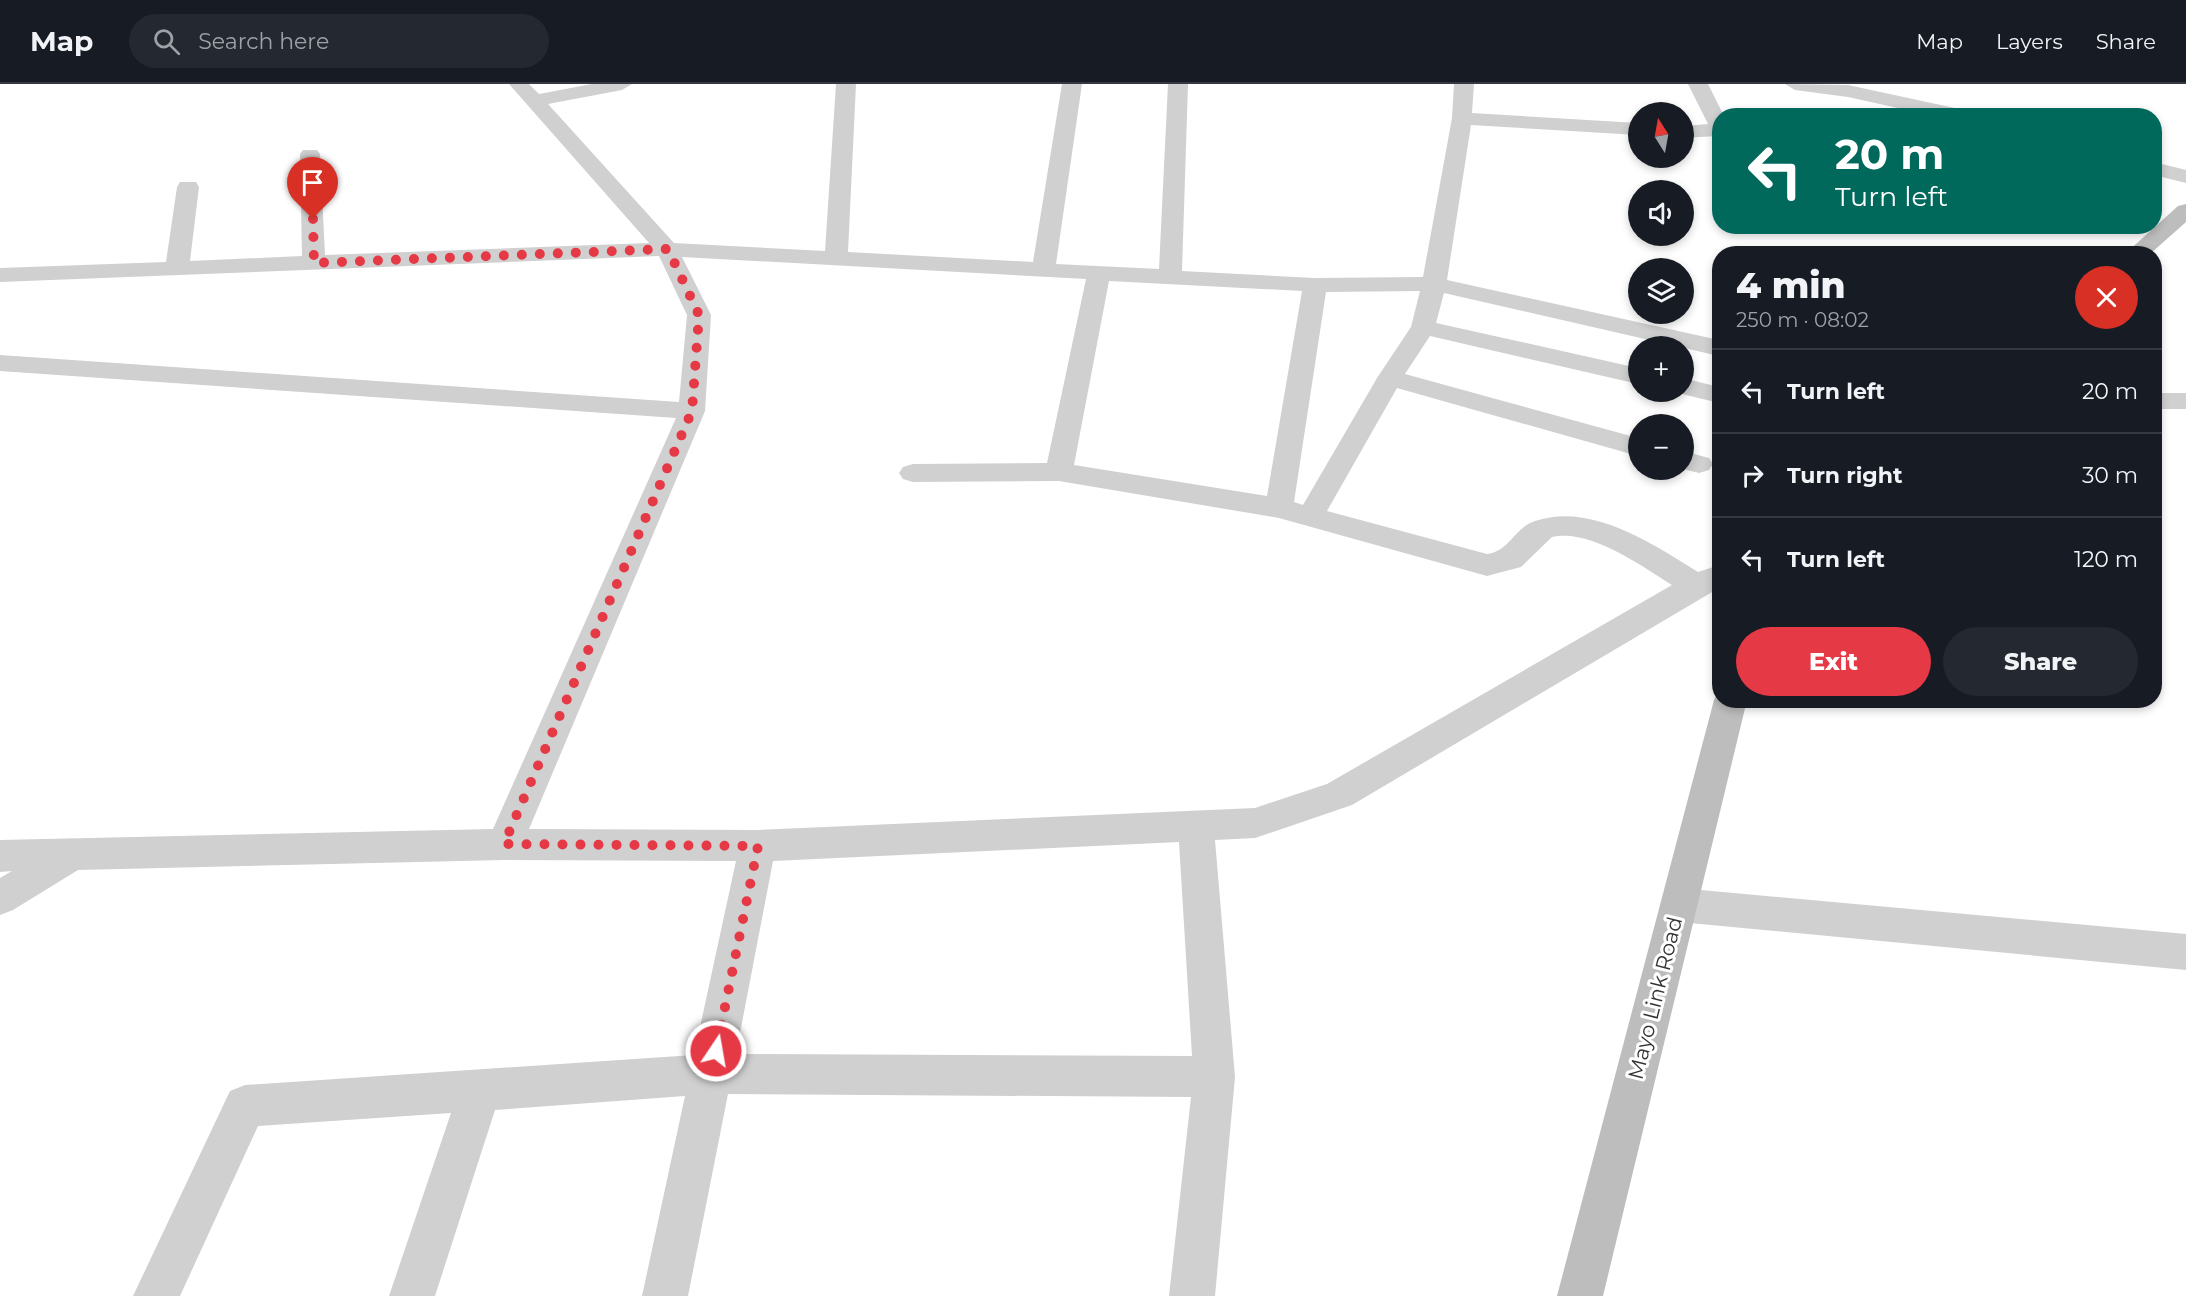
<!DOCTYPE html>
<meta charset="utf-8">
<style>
body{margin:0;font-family:Montserrat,sans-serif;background:#242831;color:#f1f3f6;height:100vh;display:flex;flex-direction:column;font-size:22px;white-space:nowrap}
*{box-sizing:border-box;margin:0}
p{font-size:20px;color:#9ea1a6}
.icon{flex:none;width:33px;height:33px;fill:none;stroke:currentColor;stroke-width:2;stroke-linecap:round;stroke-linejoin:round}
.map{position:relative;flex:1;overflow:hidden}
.side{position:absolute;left:1712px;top:162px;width:450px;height:462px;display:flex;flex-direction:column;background:#171b24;border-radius:24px;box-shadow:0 3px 9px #0003}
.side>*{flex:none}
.banner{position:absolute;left:1712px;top:24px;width:450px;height:126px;border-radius:24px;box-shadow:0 3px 9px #0003;background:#00695c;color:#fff;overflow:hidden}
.needle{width:39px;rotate:349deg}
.controls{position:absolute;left:1628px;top:18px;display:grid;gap:12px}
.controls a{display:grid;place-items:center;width:66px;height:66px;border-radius:50%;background:#171b24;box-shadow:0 3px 9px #0003;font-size:30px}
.pin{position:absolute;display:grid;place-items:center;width:51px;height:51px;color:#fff;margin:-62px -26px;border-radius:50% 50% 50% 0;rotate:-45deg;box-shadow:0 0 6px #0007}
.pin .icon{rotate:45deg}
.me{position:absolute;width:66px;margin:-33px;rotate:12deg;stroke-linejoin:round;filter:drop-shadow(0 0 4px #0008)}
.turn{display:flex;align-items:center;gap:21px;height:126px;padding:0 24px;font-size:27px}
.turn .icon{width:78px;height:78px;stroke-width:2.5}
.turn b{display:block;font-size:42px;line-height:51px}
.round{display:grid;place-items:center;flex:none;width:63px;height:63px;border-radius:32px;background:#242831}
.headline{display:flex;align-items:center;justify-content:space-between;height:102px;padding:0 24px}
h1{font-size:36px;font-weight:800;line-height:45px}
.button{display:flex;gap:12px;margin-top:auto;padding:12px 24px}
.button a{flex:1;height:69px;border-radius:36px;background:#e63946;color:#fff;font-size:24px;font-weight:800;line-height:69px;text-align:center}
.button a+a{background:#242831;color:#f1f3f6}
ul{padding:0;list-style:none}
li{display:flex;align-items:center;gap:18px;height:84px;padding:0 24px;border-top:2px solid #363941}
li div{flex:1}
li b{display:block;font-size:22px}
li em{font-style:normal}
header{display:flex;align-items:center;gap:36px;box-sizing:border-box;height:84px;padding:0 30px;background:#171b24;border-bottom:2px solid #363941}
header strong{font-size:28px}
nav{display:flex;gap:33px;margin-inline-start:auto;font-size:21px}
.search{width:420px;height:54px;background:#242831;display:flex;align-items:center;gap:15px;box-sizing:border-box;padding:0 21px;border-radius:33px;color:#9ea1a6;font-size:22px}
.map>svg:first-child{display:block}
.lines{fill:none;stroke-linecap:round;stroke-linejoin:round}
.street{fill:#d0d0d0;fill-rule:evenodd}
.secondary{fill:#bdbdbd;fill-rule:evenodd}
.route{stroke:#e63946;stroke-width:10;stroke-dasharray:0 18}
.labels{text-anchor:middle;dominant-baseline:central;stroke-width:6;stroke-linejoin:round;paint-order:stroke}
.near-street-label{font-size:21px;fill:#333;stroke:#fff}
</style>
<header>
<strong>Map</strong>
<div class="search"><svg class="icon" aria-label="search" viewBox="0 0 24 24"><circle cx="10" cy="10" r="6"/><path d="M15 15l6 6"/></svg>Search here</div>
<nav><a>Map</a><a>Layers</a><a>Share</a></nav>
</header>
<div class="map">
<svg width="2186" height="1212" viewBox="0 0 2186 1212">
<rect width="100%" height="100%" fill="#fff"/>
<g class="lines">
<!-- street -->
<g class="street">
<path d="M509,0H529L539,10L592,0H632L622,6L548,20L674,159L825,167L836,0H856L848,168L1033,178L1062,0H1082L1056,180L1159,185L1168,0H1188L1182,187L1315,194L1423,193L1452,34L1454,0H1474L1472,29L1638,39V51L1471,41L1447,196L1719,256V272L1444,209L1436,239L1638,284V300L1430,252L1405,290L1638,354V372L1397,304L1327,427L1487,470C1510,467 1514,444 1535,437C1591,418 1653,460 1698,488L1719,481V504L1352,721L1255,754L1215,756L1235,993L1215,1212H1169L1191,1013L728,1010L688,1212H642L685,1012L495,1026L435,1212H389L451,1029L258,1042L180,1212H133L230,1007L245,1001L694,971L736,777L504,776L78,786L13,826L0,831V794L12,787L0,788V756L493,745L676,334L0,287V271L679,318L687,231L659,172L0,198V184L166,178L177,103L180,98H196L199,103L190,177L302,172L300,70L303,66H317L320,70L325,171L649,159ZM682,173L1086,195L1047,379L913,380L903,383L899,389L903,395L913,398L1059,397L1279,434L1487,492L1521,483L1552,453C1589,444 1642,482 1672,501L1327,700L1255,724L758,746L529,745L705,327L711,231ZM1109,197L1302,207L1267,412L1074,381ZM1420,207L1411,243L1377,294L1303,421L1294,418L1326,208ZM1179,758L1192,972L736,970L773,777Z"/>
<path d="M1688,0H1708L1724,32H1719L1718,52L1683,54V42L1708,40Z"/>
<path d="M1785,0L1848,1L1964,26L1974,32H1934L1848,13L1795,6Z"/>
<path d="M2154,78L2186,86V99L2154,91Z"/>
<path d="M1683,294L1719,303V319L1674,308H1683Z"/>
<rect x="2154" y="309" width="32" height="16"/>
<path d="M1683,367L1709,374L1713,380L1709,386L1699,389L1683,385Z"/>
<path d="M1679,804L2186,850V886L1679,838L1666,833L1660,821L1666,809Z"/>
</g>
<!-- secondary -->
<g class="secondary">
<path d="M2186,120V138L2150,170H2125L2178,122Z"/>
<path d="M1719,607V616H1747L1603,1212H1557L1714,616Z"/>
</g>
</g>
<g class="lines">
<!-- route -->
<path class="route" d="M313,135L314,179L668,165L699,231L692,327L504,760L758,762L716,967"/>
</g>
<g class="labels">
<!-- near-street labels -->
<g class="near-street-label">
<text transform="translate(1655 914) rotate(-76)">Mayo Link Road</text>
</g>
</g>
</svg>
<div class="controls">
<a><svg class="needle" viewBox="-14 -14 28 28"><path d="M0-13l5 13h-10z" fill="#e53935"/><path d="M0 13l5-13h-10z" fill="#9ea1a6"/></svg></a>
<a><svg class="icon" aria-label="sound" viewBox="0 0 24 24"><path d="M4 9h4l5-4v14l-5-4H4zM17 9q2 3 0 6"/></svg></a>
<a><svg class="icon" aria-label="layers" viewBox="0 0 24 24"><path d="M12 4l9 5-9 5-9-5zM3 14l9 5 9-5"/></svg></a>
<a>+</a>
<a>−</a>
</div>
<div class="pin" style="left:313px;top:135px;background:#d93025"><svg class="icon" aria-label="arrive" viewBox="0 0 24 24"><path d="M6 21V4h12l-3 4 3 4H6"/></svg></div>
<svg class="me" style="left:716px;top:967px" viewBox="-20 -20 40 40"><circle r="17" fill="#e63946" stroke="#fff" stroke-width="3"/><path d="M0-11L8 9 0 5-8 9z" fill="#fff"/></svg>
<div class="banner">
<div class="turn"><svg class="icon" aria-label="left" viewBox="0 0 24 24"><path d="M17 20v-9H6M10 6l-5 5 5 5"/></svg><div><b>20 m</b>Turn left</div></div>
</div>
<section class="side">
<div class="headline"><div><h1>4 min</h1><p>250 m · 08:02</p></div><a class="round" style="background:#d93025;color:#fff"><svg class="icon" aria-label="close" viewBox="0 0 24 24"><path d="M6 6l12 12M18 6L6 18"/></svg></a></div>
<ul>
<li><svg class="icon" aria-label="left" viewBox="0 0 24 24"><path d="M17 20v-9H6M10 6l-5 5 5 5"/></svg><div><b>Turn left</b></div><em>20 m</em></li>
<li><svg class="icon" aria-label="right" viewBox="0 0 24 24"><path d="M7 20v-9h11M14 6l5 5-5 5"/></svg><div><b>Turn right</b></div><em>30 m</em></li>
<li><svg class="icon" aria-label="left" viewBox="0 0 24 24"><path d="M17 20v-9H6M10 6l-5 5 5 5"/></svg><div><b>Turn left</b></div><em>120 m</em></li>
</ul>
<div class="button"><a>Exit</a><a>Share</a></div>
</section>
</div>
